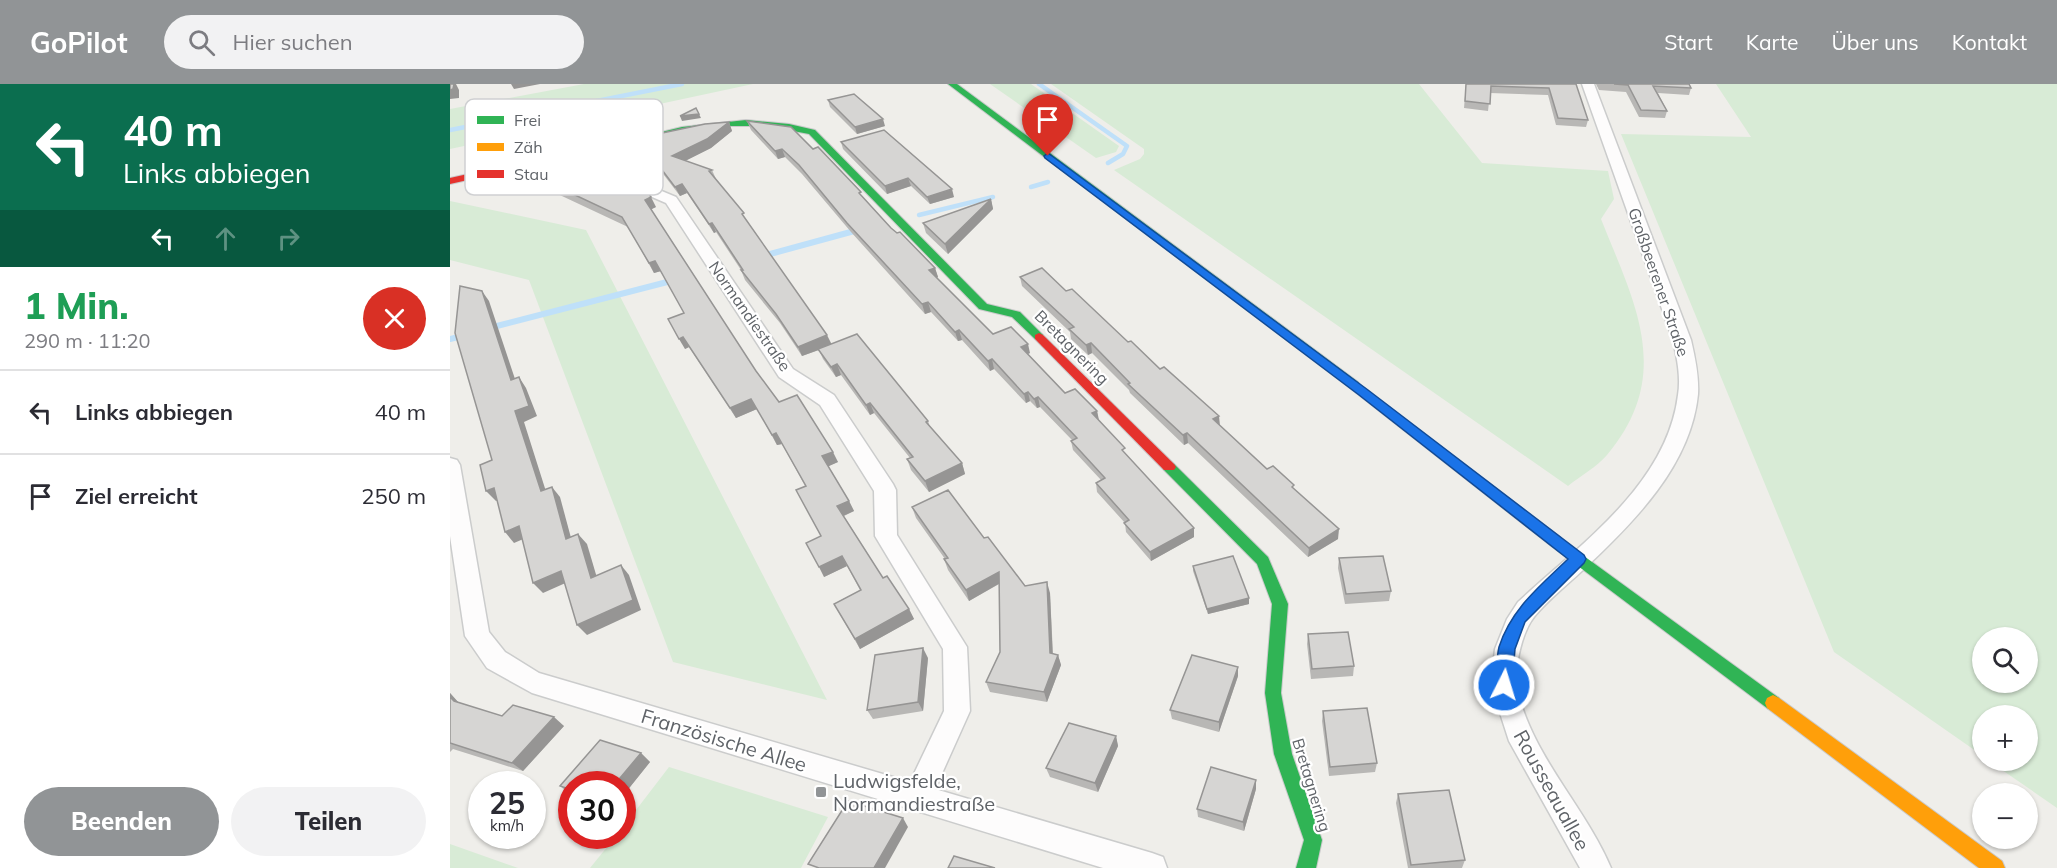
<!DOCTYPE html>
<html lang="de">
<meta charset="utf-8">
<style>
body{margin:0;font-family:Mulish,sans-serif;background:#f2f2f3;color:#2b2b33;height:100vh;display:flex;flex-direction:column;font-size:22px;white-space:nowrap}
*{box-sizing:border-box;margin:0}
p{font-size:20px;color:#7c7c81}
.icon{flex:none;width:33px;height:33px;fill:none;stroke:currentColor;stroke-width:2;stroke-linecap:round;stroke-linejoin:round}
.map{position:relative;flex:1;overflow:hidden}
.sheet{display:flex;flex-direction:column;background:#fff;width:450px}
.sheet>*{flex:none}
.top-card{background:#0b6e4f;color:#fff;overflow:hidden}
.buttons{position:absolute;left:1522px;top:543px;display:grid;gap:12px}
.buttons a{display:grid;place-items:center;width:66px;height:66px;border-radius:50%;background:#fff;box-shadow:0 2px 4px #0004;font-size:30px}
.speed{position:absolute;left:18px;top:687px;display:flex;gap:12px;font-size:30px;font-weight:700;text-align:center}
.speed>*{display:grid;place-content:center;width:78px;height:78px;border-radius:50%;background:#fff;box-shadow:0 2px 4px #0004;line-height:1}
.speed small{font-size:15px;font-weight:400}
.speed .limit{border:9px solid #d22;background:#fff;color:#111}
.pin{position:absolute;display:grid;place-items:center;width:51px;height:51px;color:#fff;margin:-62px -26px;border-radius:50% 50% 50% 0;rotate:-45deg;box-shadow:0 0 6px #0007}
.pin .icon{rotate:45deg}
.me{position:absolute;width:66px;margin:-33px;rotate:5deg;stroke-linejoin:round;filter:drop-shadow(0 0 4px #0008)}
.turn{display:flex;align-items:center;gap:21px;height:126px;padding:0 24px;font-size:27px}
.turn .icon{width:78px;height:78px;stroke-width:2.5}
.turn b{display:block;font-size:42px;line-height:51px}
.lanes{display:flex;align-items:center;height:57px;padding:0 24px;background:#0003;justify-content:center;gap:30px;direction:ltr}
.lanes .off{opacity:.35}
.round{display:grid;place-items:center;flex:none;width:63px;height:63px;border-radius:32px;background:#f2f2f3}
.overview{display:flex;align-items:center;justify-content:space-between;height:102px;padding:0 24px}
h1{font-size:36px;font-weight:800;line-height:45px;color:#1e9e55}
.action{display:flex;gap:12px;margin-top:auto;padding:12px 24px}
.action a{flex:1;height:69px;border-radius:36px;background:#919496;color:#fff;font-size:24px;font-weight:800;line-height:69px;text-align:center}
.action a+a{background:#f2f2f3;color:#2b2b33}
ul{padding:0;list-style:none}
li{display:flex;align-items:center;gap:18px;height:84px;padding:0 24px;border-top:2px solid #e1e1e2}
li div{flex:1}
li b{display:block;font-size:22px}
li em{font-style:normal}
header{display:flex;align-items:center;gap:36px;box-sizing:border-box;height:84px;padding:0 30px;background:#919496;color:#fff}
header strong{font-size:28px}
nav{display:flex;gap:33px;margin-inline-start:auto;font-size:21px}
.search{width:420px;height:54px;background:#f2f2f3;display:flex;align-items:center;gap:15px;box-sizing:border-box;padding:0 21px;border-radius:33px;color:#7c7c81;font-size:22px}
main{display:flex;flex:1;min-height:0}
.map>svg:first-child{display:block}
.green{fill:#d8ebd6;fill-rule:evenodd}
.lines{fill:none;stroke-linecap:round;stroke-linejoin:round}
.stream-far1{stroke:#bfe0f9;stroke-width:4.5}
.stream{stroke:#bfe0f9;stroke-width:6}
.street-casing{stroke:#cbcccc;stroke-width:3}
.fast-casing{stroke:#cacacb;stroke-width:2}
.slow-casing{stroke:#cacacb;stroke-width:2}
.jam-casing{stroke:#cacacb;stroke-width:2}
.street{fill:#fdfcfc;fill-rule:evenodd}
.fast{fill:#30b455;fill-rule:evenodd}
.slow{fill:#ff9f0a;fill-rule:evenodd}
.jam{fill:#e5322d;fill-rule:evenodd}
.wall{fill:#b8b7b5}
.shaded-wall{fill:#969594}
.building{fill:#d6d5d3;stroke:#969594;stroke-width:1.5}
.route{fill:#1a73e8;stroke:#114b97;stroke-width:1.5}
.poi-dot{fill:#919496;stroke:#fff;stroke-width:2}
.labels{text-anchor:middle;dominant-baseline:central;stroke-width:4.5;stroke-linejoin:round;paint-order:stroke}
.street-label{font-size:16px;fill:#5f6368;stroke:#fff}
.near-street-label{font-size:20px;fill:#5f6368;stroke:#fff}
.near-poi-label{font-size:20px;fill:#5f6368;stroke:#fff;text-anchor:start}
.key{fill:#fff;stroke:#cfd0d2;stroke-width:1.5}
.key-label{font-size:16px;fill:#5f6368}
</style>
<header>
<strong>GoPilot</strong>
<div class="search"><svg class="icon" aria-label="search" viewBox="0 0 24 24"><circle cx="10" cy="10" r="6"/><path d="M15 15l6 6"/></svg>Hier suchen</div>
<nav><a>Start</a><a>Karte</a><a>Über uns</a><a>Kontakt</a></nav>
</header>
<main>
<section class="sheet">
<div class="top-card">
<div class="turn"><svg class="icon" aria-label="left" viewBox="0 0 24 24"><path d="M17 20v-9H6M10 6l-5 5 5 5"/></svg><div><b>40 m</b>Links abbiegen</div></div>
<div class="lanes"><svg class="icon" aria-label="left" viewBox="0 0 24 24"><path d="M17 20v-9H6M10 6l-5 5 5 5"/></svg><svg class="icon off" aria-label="ahead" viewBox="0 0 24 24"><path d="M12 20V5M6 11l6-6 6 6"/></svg><svg class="icon off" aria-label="right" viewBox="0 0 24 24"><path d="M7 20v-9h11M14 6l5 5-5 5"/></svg></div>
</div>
<div class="overview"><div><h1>1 Min.</h1><p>290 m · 11:20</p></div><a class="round" style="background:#d93025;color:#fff"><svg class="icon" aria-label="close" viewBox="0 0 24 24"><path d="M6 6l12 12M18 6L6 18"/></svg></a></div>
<ul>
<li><svg class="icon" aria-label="left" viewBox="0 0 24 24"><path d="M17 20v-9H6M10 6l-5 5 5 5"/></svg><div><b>Links abbiegen</b></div><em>40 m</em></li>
<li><svg class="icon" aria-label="arrive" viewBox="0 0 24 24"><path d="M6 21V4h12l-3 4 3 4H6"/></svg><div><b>Ziel erreicht</b></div><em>250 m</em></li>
</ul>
<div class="action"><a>Beenden</a><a>Teilen</a></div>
</section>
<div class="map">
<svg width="1607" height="784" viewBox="0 0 1607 784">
<rect width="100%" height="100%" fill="#efeeea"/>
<!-- green -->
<g class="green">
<path d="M134,0H303L0,65V25Z"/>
<path d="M540,0H581L669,62L666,68L646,74Z"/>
<path d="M601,0H969L1032,79L1158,87L1164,115L1151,135C1184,218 1225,290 1157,371C1147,383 1130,392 1118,402L664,86L690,75L694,70V65Z"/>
<path d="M1266,0H1607V724L1539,677L1578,676V632H1533V672L1384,568L1171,50L1301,53ZM1533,554H1578V598H1533Z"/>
<path d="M0,117L136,146L377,616L223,578L79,196L0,176Z"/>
<path d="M219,683L378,733L351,784H140L166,752H172L173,743Z"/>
<path d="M0,760L68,784H0Z"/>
</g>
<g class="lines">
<!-- stream-far1 -->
<g class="stream-far1">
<path d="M589,0L677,62L673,70L658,79"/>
<path d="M0,46L232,0"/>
<path d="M581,103L598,98"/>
<path d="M469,131L543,113"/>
</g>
<!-- stream -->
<g class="stream">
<path d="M313,172L408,146"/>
<path d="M39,244L225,196"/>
<path d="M0,255L16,251"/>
</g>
<defs>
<g id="street">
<path d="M1132,0H1144L1241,256C1245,273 1249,292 1248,310C1241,382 1183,439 1133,486C1117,501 1098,516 1084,533C1072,548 1064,583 1067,603C1080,670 1135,722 1161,784H1130L1059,657L1041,601L1045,565L1057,535L1068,518C1129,461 1217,401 1228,311C1231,293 1227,274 1223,256Z"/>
<path d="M104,69L109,70L112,80L117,85L202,103L226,113L343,285L384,311L443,400L446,406L447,451L517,563L520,627L485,705L702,769L713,773L717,784H653L82,609L37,584L15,552L0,452V374L7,376L10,381L39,548L55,568L89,589L460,698L494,627L493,565L425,452L424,407L370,321L329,293L216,119L193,109L107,91L98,81L97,73Z"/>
</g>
<g id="fast">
<path d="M498,0H507L908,298L910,301L908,304H900Z"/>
<path d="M296,36L339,40L365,46L537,220L570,228L593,251V255H585L562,233L529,225L359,50L317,42H274L232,48L187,58L183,55L232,43Z"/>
<path d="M719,378L724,380L818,473L838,520L831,609L842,670L872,756L866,784H846L854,756L824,670L815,609L822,520L807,480L714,386L712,383Z"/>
<path d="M1105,451L1329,614L1331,619L1329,624L1323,627L1317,624L1100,461L1098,457L1100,453Z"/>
</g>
<path id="slow" d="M1323,611L1329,614L1552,777L1555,784H1529L1317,624L1315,619L1317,614Z"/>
<g id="jam">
<path d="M187,52L191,55L190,57L0,100V94Z"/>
<path d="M589,249L593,251L724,380L726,383L724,386H714L585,255V251Z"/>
<path d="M904,297L1110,453L1112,457L1110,461H1100L900,304L898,301Z"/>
</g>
</defs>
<!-- street casing -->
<use href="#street" class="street-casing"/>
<!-- fast casing -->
<use href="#fast" class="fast-casing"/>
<!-- slow casing -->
<use href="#slow" class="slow-casing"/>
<!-- jam casing -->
<use href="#jam" class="jam-casing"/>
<!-- street -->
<use href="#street" class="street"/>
<!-- fast -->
<use href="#fast" class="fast"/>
<!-- slow -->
<use href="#slow" class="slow"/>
<!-- jam -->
<use href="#jam" class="jam"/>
</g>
<!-- wall -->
<g class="wall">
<path d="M1016,0H1126L1138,36L1136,43L1106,41L1098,11L1040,9L1038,27L1014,24Z"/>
<path d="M1146,0H1239L1241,4L1239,11L1208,9L1217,27L1215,34L1189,33L1176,8L1149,6Z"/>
<path d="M378,16L435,42L407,50L380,23Z"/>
<path d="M297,37L363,65L413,113L441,144L485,184L488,193L487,194L543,250L580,269L578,270L615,309L647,327L648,336L744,453L701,477L676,448L675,439L647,408L646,399L651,396L623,366L621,357L622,356L590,323L587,324L580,317L576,319L544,285L540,287L512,256L508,257L481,228L475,230L401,148L352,90L335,73L328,75L301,46Z"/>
<path d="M279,38L282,47L261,64L235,77L262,86L266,95L298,138L381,260L478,337L480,343L512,379L515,390L479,408L461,386L457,375L460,374L424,329L420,331L391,291L386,293L373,275L369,266L352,272L330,239L295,196L291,186L266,148L264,149L237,109L230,112L207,82L189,95L191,98L147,89L142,80Z"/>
<path d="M391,58L504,113L480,120L461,102L437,110L393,65Z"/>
<path d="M91,95L206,123L201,125L306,287L329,318L388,378L378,382L399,417L404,427L394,432L433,494L459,525L464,535L410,565L384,520L410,506L397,482L374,493L371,452L355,402L332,360L327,361L307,325L286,334L239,263L235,265L234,229L211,187L204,189L178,143L97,105Z"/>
<path d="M541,115L543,125L498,170L476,149L473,139Z"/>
<path d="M570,193L616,207L678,258L817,385L844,405L888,455L858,473L738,359L734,361L680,309L679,306L642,269L638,271L621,255L620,248L572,202Z"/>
<path d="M462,423L534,454L575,502L600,509L603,570L608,571L611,581L597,618L540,608L536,598L550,568L549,500L519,517L498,486L494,475H495L466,434Z"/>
<path d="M889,474L941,507L939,517L895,520L888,484Z"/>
<path d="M743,482L799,514V520L758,530L743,487Z"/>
<path d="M858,550L904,582L903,592L861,595L857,560Z"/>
<path d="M478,574L473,627L423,635L417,626Z"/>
<path d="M788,592L769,648L722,635L720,626Z"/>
<path d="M0,609L9,619L52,632L114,642L73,687L3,665L0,668Z"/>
<path d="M873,627L927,679L925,688L879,692L872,637Z"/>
<path d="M666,652L668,662L648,708L600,693L596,684Z"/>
<path d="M191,669L200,678L172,713V700H122L121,711L110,702Z"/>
<path d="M806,705L794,747L748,733L747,725Z"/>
<path d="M948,710L1015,776L1012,784H958L946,719Z"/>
</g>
<!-- shaded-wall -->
<g class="shaded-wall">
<path d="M4,0H6L9,6V14L0,15V6Z"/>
<path d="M61,0H90L64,5Z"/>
<path d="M249,30L251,34L232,37L230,32Z"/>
<path d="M433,35L435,42L407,50L405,43Z"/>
<path d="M279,38L282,47L261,64L227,81L222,72Z"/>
<path d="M332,65L335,73L328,75L325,67Z"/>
<path d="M203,74L207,82L189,95L184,86Z"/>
<path d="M83,90L86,95L21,110L18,105Z"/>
<path d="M458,94L461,102L437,110L435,102Z"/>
<path d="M232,100L237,109L230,112L225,103Z"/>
<path d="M502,105L504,113L480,120L477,113Z"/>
<path d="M201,113L206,123L200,126L195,116Z"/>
<path d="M541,115L543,125L498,170L495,160Z"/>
<path d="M262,139L266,148L264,149L259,140Z"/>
<path d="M205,177L211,187L204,189L199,179Z"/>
<path d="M485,184L488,193L482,196L479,186Z"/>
<path d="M32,207L39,217L69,307L61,296Z"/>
<path d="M478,218L481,228L475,230L472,220Z"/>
<path d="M509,246L512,256L508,257L505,248Z"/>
<path d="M377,251L382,261L352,272L348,263Z"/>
<path d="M233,253L239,263L235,265L229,255Z"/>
<path d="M641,259L642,269L638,271L636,261Z"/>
<path d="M578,260L580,269L573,272L571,263Z"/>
<path d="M542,275L544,285L540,287L538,277Z"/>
<path d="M387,280L391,291L386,293L381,283Z"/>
<path d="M69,293L76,304L87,332L74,338L99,417L91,407L65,327Z"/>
<path d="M578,308L580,317L576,319L574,310Z"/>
<path d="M588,313L590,323L587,324L584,315Z"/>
<path d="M301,315L307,325L286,334L280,324Z"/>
<path d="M420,319L424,329L420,331L416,321Z"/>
<path d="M647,327L649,336L643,339L642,329Z"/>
<path d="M769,332L770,342L763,335Z"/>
<path d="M326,349L332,360L327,361L322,351Z"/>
<path d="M737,349L738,359L734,361L733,351Z"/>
<path d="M383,368L388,378L377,383L372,372Z"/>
<path d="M512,379L515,390L479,408L475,397Z"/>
<path d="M102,403L110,413L124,465L116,455Z"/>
<path d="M44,404L54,414L46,417L36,407Z"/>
<path d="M399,417L404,427L393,432L387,422Z"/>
<path d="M69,442L78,453L64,459L55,448Z"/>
<path d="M744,444V453L701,477L700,468Z"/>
<path d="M889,445L888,455L858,473L859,464Z"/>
<path d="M128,450L137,460L150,504L141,494Z"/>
<path d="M392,472L397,482L374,493L369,483Z"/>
<path d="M171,481L179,491L191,526L137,551L127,541Z"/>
<path d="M111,487L120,497L93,509L83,499Z"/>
<path d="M549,488L552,498L519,517L516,506Z"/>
<path d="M597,498L600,509L603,579L600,569Z"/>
<path d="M799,514V520L758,530L757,525Z"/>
<path d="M459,525L464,535L410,565L405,555Z"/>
<path d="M473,564L478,574L473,627L468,618Z"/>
<path d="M608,571L611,581L597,618L594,608Z"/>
<path d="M788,583V592L769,648V638Z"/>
<path d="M0,609L15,626L4,617L0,613Z"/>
<path d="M104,633L114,642L73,687L62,679Z"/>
<path d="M666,652L668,662L648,708L645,699Z"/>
<path d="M191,669L200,678L172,713V700H165Z"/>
<path d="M806,696V705L794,747L793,738Z"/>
<path d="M453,734L458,743L435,784H424Z"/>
</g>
<!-- building -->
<g class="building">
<path d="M0,0H4L3,5L0,6Z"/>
<path d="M1016,0H1126L1138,36L1108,34L1099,4L1041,2L1040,20L1015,17Z"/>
<path d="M1164,0H1239L1241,4L1203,2L1217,27L1191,26L1178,1Z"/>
<path d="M404,10L433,35L405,43L378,16Z"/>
<path d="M246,24L249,30L230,32Z"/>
<path d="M297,37L341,43L363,65L368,63L411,108L409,109L441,144L447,149L450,148L485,184L479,186L543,250L561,243L578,260L571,263L615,309L625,305L647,327L642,329L675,364L672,366L744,444L700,468L674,439L679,436L646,399L655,394L621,357L627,354L588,313L584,315L578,308L574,310L542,275L538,277L509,246L505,248L478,218L472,220L397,139L349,81L332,65L325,67Z"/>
<path d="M279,38L257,55L222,72L262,86L259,87L294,129L292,130L377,251L348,263L326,230L291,186H293L262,139L259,140L232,100L225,103L203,74L184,86L186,89L142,80V77L179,56L255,40Z"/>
<path d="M434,46L502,105L477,113L458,94L435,102L391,58Z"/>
<path d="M93,88L146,98L145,93L196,105L201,113L195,116L306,287L329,318L347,311L383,368L372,372L399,417L387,422L433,494L437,492L459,525L405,555L384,520L411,506L392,472L369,483L356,459L371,452L346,406L356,402L326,349L322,351L301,315L280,324L233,253L229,255L218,235L234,229L205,177L199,179L172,133L91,95Z"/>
<path d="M541,115L495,160L473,139Z"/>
<path d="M592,184L616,207L622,205L678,258L681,257L710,285L714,283L769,332L763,335L817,385L823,382L844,401L842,403L889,445L859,464L737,349L733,351L678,300L680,299L641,259L636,261L619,245L624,243L570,193Z"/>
<path d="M10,202L32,207L61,296L69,293L79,322L65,327L91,407L102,403L116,455L128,450L141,494L171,481L183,516L127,541L111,487L83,499L69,442L55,448L44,404L36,407L30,381L42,376L5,249Z"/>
<path d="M407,250L478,337L476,338L512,379L475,397L457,375L463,373L420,319L416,321L387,280L381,283L368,265Z"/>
<path d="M498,406L534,454L538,453L575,502L597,498L600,569L608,571L594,608L536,598L550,568L549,488L516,506L494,475L498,474L462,423Z"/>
<path d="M783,472L799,514L757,525L743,482Z"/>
<path d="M933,472L941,507L896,510L889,474Z"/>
<path d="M898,548L904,582L862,585L858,550Z"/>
<path d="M473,564L468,618L417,626L425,571Z"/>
<path d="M742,571L788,583L769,638L720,626Z"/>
<path d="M0,613L4,617L52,632L63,621L104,633L62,679L0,659Z"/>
<path d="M917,624L927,679L880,683L873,627Z"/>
<path d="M619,639L666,652L645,699L596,684Z"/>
<path d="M150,656L191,669L165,700H122V706L110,702Z"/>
<path d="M761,683L806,696L793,738L747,725Z"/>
<path d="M999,706L1015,776L961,781L948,710Z"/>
<path d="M398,717L453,734L424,784H369L358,780Z"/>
<path d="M504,772L545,784H498Z"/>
</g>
<!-- route -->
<path class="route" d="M598,69L918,306L1134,471L1136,475L1134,479L1075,538L1065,565L1062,601L1060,606L1054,608L1048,606L1046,601C1047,589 1046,575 1049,563C1061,525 1090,502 1118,475L909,311L595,74L594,72Z"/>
<!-- markers -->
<rect class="poi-dot" x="365" y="702" width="12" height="12" rx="3"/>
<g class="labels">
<!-- street labels -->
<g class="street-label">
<text transform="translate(1209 198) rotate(71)">Großbeerener Straße</text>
<text transform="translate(300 232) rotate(55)">Normandiestraße</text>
<text transform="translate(622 263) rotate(45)">Bretagnering</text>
<text transform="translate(862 701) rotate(73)">Bretagnering</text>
</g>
<!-- near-street labels -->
<g class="near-street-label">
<text transform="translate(274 656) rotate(17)">Französische Allee</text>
<text transform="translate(1102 706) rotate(61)">Rousseauallee</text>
</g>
<!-- near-poi labels -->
<g class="near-poi-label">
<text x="383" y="696">Ludwigsfelde,<tspan x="383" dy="23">Normandiestraße</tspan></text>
</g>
</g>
<!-- legend -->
<rect x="15" y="15" width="198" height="96" rx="9" class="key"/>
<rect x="27" y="32" width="27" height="8" fill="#30b455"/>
<rect x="27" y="59" width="27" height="8" fill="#ff9f0a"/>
<rect x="27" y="86" width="27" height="8" fill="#e5322d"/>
<g class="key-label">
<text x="64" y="42">Frei</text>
<text x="64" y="69">Zäh</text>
<text x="64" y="96">Stau</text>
</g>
</svg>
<div class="buttons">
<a><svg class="icon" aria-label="search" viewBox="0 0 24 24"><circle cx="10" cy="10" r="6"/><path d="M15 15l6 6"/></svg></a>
<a>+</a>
<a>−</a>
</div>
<div class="speed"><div>25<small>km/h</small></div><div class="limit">30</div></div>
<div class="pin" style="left:598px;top:72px;background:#d93025"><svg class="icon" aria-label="arrive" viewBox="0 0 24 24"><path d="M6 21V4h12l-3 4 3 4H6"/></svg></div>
<svg class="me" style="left:1054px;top:601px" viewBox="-20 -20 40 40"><circle r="17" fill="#1a73e8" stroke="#fff" stroke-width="3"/><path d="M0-11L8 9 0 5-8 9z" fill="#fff"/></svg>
</div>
</main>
